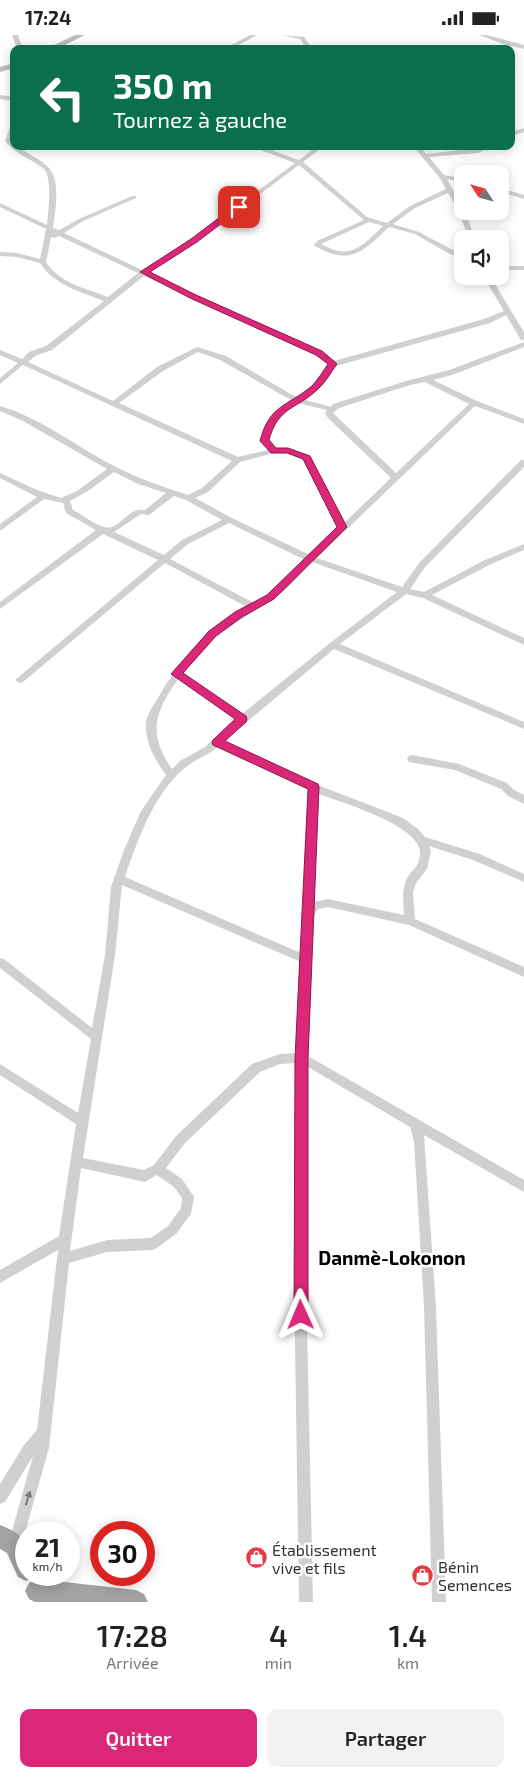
<!DOCTYPE html>
<html lang="fr">
<meta charset="utf-8">
<style>
body{margin:0;font-family:"Exo 2",sans-serif;background:#f2f2f2;color:#222;height:100vh;display:flex;flex-direction:column;font-size:19px;white-space:nowrap}
*{box-sizing:border-box;margin:0}
p{font-size:16px;color:#767676}
.icon{flex:none;width:28px;height:28px;fill:none;stroke:currentColor;stroke-width:2;stroke-linecap:round;stroke-linejoin:round}
.map{position:relative;height:1567px;overflow:hidden}
.details{display:flex;flex-direction:column;background:#fff;flex:1}
.details>*{flex:none}
.banner{position:absolute;left:10px;top:10px;width:505px;height:105px;border-radius:10px;box-shadow:0 2px 12px #0003;background:#0b6e4f;color:#fff;overflow:hidden}
.needle{width:32px;rotate:306deg}
.tools{position:absolute;left:454px;top:130px;display:grid;gap:10px}
.tools a{display:grid;place-items:center;width:55px;height:55px;border-radius:10px;background:#fff;box-shadow:0 2px 12px #0003;font-size:25px}
.speed{position:absolute;left:15px;top:1486px;display:flex;gap:10px;font-size:25px;font-weight:700;text-align:center}
.speed>*{display:grid;place-content:center;width:65px;height:65px;border-radius:50%;background:#fff;box-shadow:0 2px 12px #0003;line-height:1}
.speed small{font-size:12px;font-weight:400}
.speed .limit{border:8px solid #d22;background:#fff;color:#111}
.pin{position:absolute;display:grid;place-items:center;width:42px;height:42px;color:#fff;margin:-21px;border-radius:10px;box-shadow:0 2px 8px #0006}
.me{position:absolute;width:55px;margin:-28px;rotate:359deg;stroke-linejoin:round;filter:drop-shadow(0 0 4px #0008)}
.turn{display:flex;align-items:center;gap:18px;height:105px;padding:0 20px;font-size:22px}
.turn .icon{width:65px;height:65px;stroke-width:2.5}
.turn b{display:block;font-size:35px;line-height:42px}
.eta{display:flex;justify-content:space-evenly;align-items:center;height:85px;text-align:center}
.eta b{font-size:30px;font-weight:600;line-height:35px}
.cta{display:flex;gap:10px;margin-top:auto;padding:10px 20px}
.cta a{flex:1;height:58px;border-radius:10px;background:#db2777;color:#fff;font-size:20px;font-weight:600;line-height:58px;text-align:center}
.cta a+a{background:#f2f2f2;color:#222}
.status{display:flex;justify-content:space-between;align-items:center;height:35px;padding:0 25px;background:#fff;direction:ltr}
.status svg{height:14px;fill:currentColor}
.map>svg:first-child{display:block}
.lines{fill:none;stroke-linecap:round;stroke-linejoin:round}
.minor{fill:#d0d0d0;fill-rule:evenodd}
.secondary{fill:#bdbdbd;fill-rule:evenodd}
.trunk{fill:#a2a2a2;fill-rule:evenodd}
.oneway{fill:#7a7a7a}
.route{fill:#db2777;stroke:#8e194d}
.labels{text-anchor:middle;dominant-baseline:central;stroke-width:5;stroke-linejoin:round;paint-order:stroke}
.near-poi-label{font-size:16px;fill:#333;stroke:#fff;text-anchor:start}
.near-quarter-label{font-size:19px;font-weight:bold;fill:#000;stroke:#fff}
</style>
<div class="status"><b>17:24</b><svg viewBox="0 0 49 12"><path d="M0 12V9h3v3zM5 12V6h3v6zM10 12V3h3v9zM15 12V0h3v12zM26 1h20v11H26zM47 4h2v5h-2z"/></svg></div>
<div class="map">
<svg width="524" height="1567" viewBox="0 0 524 1567">
<rect width="100%" height="100%" fill="#fff"/>
<g class="lines">
<!-- minor -->
<g class="minor">
<path d="M12,0H18L23,14H17Z"/>
<path d="M250,0H257L232,14H224Z"/>
<path d="M282,0L304,2L310,10L307,14H301L304,10L300,4Z"/>
<path d="M479,0H487L524,10V14L503,9Z"/>
<path d="M0,60L14,62V66L0,64Z"/>
<path d="M14,87V98L11,106L14,111H17C26,118 39,123 47,131C62,145 55,175 53,193L59,195L79,184L132,161H136V163L83,186L64,198L142,235L192,205L295,128L250,111H260L299,125L317,111H324L303,127L367,182L387,188L410,171L446,154L439,142L413,111H420L426,119L494,111L478,118L429,122L444,140L462,143V147L447,144L462,172V176H465L475,204H469L458,175L448,158L415,173L393,189L419,197L462,220V224L448,218L415,199L389,192C363,217 350,231 315,211L314,210L317,206L364,185L299,130L196,207L148,238L322,316L334,326L484,284L504,276L483,241H490L524,297V305H521L506,280L490,288L336,331L318,354L302,364L331,372L333,369L406,346L449,335L524,307V312L455,339L433,345L477,366L524,384V389L475,371L317,523L402,552L419,528L521,425H524V432L425,532L410,554L424,557L485,525L524,509V515L491,529L432,560L524,603V610L423,563L406,559L340,609L524,687V694L334,614L224,706L305,745L403,783L418,794L425,802L480,819L524,839V847L473,825L429,811L431,817L427,834L416,848L413,857L415,884L524,932V942L409,890L328,872L318,874L313,882L308,1021L524,1145V1157L424,1100L436,1272L446,1567H432L424,1272L414,1106L410,1092L308,1032L306,1242L313,1567H299L294,1242L296,1028L280,1029L260,1037L184,1109L166,1133L182,1144L194,1162L191,1179L176,1199L157,1213L153,1215L107,1217L69,1228L49,1413L20,1515L15,1517L10,1515L8,1510L33,1421L5,1467L0,1469V1449L24,1410L37,1395L58,1215L0,1248V1235L59,1201L76,1089L0,1040V1029L78,1078L91,1004L0,933V923L4,924L92,993L105,920L111,852L124,815L141,776L166,740C155,725 144,706 146,687C147,679 153,671 158,663C182,621 205,597 247,572L165,528L23,647L20,648L15,645L158,525L103,499L0,574V567L96,495L66,478L63,468L44,464L0,496V489L37,462L0,443V438L37,455L61,463L77,456L107,434L23,386L0,376V371C42,383 78,413 116,432C139,444 164,452 188,460L202,453L232,426L23,330L0,349V343L18,328L0,320V315L22,324L29,317L46,311L104,266C81,257 54,250 40,228L17,222L0,221V217L17,218L40,224L46,194L0,172V168L47,190C48,176 53,145 44,134C41,132 37,129 34,127C23,121 13,116 5,106L11,89ZM369,187L383,191C362,211 351,226 321,209ZM59,201L138,238L108,262C87,254 59,248 46,227L51,202L54,203ZM144,241L316,320L329,329L312,350L296,362L226,321L197,312L157,332L113,366L28,327L35,321L52,315ZM198,317L220,325L291,365C276,375 266,388 260,405L268,415L238,422L119,368L163,336ZM425,347L469,369L396,438L333,378L339,373L410,350ZM297,368L327,375L325,378L328,383L391,443L344,488L309,421L288,413H276L268,405C273,388 283,377 297,368ZM287,417L303,425L338,493L310,520L232,483L195,463L208,457L240,427L277,417ZM114,437L138,449L166,458L145,475C129,470 119,497 104,492C95,490 81,479 73,475L70,466L88,456ZM174,461L186,465L222,485L182,505L164,520L114,497L141,479L149,480ZM229,488L305,525L268,560L254,568L170,524L188,509ZM312,527L397,557L330,608L242,679L182,638C207,602 238,587 272,565C287,556 300,539 312,527ZM178,644L236,684L205,712L180,726L172,734C147,698 155,677 178,644ZM218,712L309,755L301,918L125,842C137,806 155,756 186,732C196,724 208,720 218,712ZM319,759C340,767 424,791 420,820C418,835 410,835 406,846C401,857 404,869 404,880L328,864L314,867ZM122,850L301,927L297,1018L280,1019L252,1029L176,1101L154,1130L144,1135L83,1123L115,920ZM81,1133L145,1147L157,1140L174,1152L182,1163L181,1173L168,1191L151,1203L107,1205L70,1216Z"/>
<path d="M524,93V97L511,101V97Z"/>
<path d="M500,153L524,160V164L500,157Z"/>
<rect x="500" y="231" width="24" height="4"/>
<path d="M412,720L459,729L507,748L514,755L524,760V769L508,761L501,754L455,735L409,727L407,724L409,721Z"/>
</g>
<!-- secondary -->
<g class="secondary">
<path d="M75,0H85L57,14H46Z"/>
<path d="M14,28V33L0,37V32Z"/>
</g>
<!-- trunk -->
<g class="trunk">
<path d="M0,1490C32,1503 26,1509 26,1540H35L34,1542L26,1546L18,1542L7,1518L0,1514Z"/>
<path d="M37,1544L136,1555L144,1559L148,1567H35L29,1564L25,1556L29,1548Z"/>
</g>
</g>
<!-- one-way arrows -->
<defs><path id="oneway-solid" d="M-6-.8H1V-3.2L6.5 0L1 3.2V.8H-6Z" transform="scale(1.25)"/></defs>
<use class="oneway" href="#oneway-solid" transform="translate(28 1463) rotate(-73)"/>
<!-- route -->
<path class="route" d="M236,170L243,172L197,207L150,237L196,260L322,316L335,327L337,329C331,337 326,347 318,354C298,374 278,371 269,405L276,413H288L310,421L347,492L274,564L242,582L216,601L183,638L246,681L247,684L246,687L225,706L318,749L319,752L308,1023V1280L306,1285L301,1287L296,1285L294,1280L295,1023L308,754L213,710L212,707L213,705L235,684L171,639L209,596L235,577L267,560L337,492L303,424L287,418H271L260,406C269,370 288,371 312,351C318,345 323,336 328,329L316,320L190,263L140,237L191,204Z"/>
<!-- icons -->
<defs>
<symbol id="shop-disc" viewBox="-11 -11 22 22"><circle r="9.5" fill="#e63946" stroke="#fff"/><path d="M-5-2.5h2.3a2.7 3.5 0 0 1 5.4 0H5L5.5 6h-11ZM-1.5-2.5h3a1.5 2.3 0 0 0-3 0Z" fill="#fff"/></symbol>
</defs>
<g fill-rule="evenodd">
<use href="#shop-disc" x="244" y="1510" width="25" height="25"/>
<use href="#shop-disc" x="410" y="1528" width="25" height="25"/>
</g>
<g class="labels">
<!-- near-poi labels -->
<g class="near-poi-label">
<text x="272" y="1514">Établissement<tspan x="272" dy="18">vive et fils</tspan></text>
<text x="438" y="1531">Bénin<tspan x="438" dy="18">Semences</tspan></text>
</g>
<!-- near-quarter labels -->
<g class="near-quarter-label">
<text x="392" y="1222">Danmè-Lokonon</text>
</g>
</g>
</svg>
<div class="tools">
<a><svg class="needle" viewBox="-14 -14 28 28"><path d="M0-13l5 13h-10z" fill="#e53935"/><path d="M0 13l5-13h-10z" fill="#767676"/></svg></a>
<a><svg class="icon" aria-label="sound" viewBox="0 0 24 24"><path d="M4 9h4l5-4v14l-5-4H4zM17 9q2 3 0 6"/></svg></a>
</div>
<div class="speed"><div>21<small>km/h</small></div><div class="limit">30</div></div>
<div class="pin" style="left:239px;top:172px;background:#d93025"><svg class="icon" aria-label="arrive" viewBox="0 0 24 24"><path d="M6 21V4h12l-3 4 3 4H6"/></svg></div>
<svg class="me" style="left:301px;top:1280px" viewBox="-20 -20 40 40"><path d="M0-17L14 15 0 8-14 15z" fill="#db2777" stroke="#fff" stroke-width="4"/></svg>
<div class="banner">
<div class="turn"><svg class="icon" aria-label="left" viewBox="0 0 24 24"><path d="M17 20v-9H6M10 6l-5 5 5 5"/></svg><div><b>350 m</b>Tournez à gauche</div></div>
</div>
</div>
<section class="details">
<div class="eta">
<div><b>17:28</b><p>Arrivée</p></div>
<div><b>4</b><p>min</p></div>
<div><b>1.4</b><p>km</p></div>
</div>
<div class="cta"><a>Quitter</a><a>Partager</a></div>
</section>
